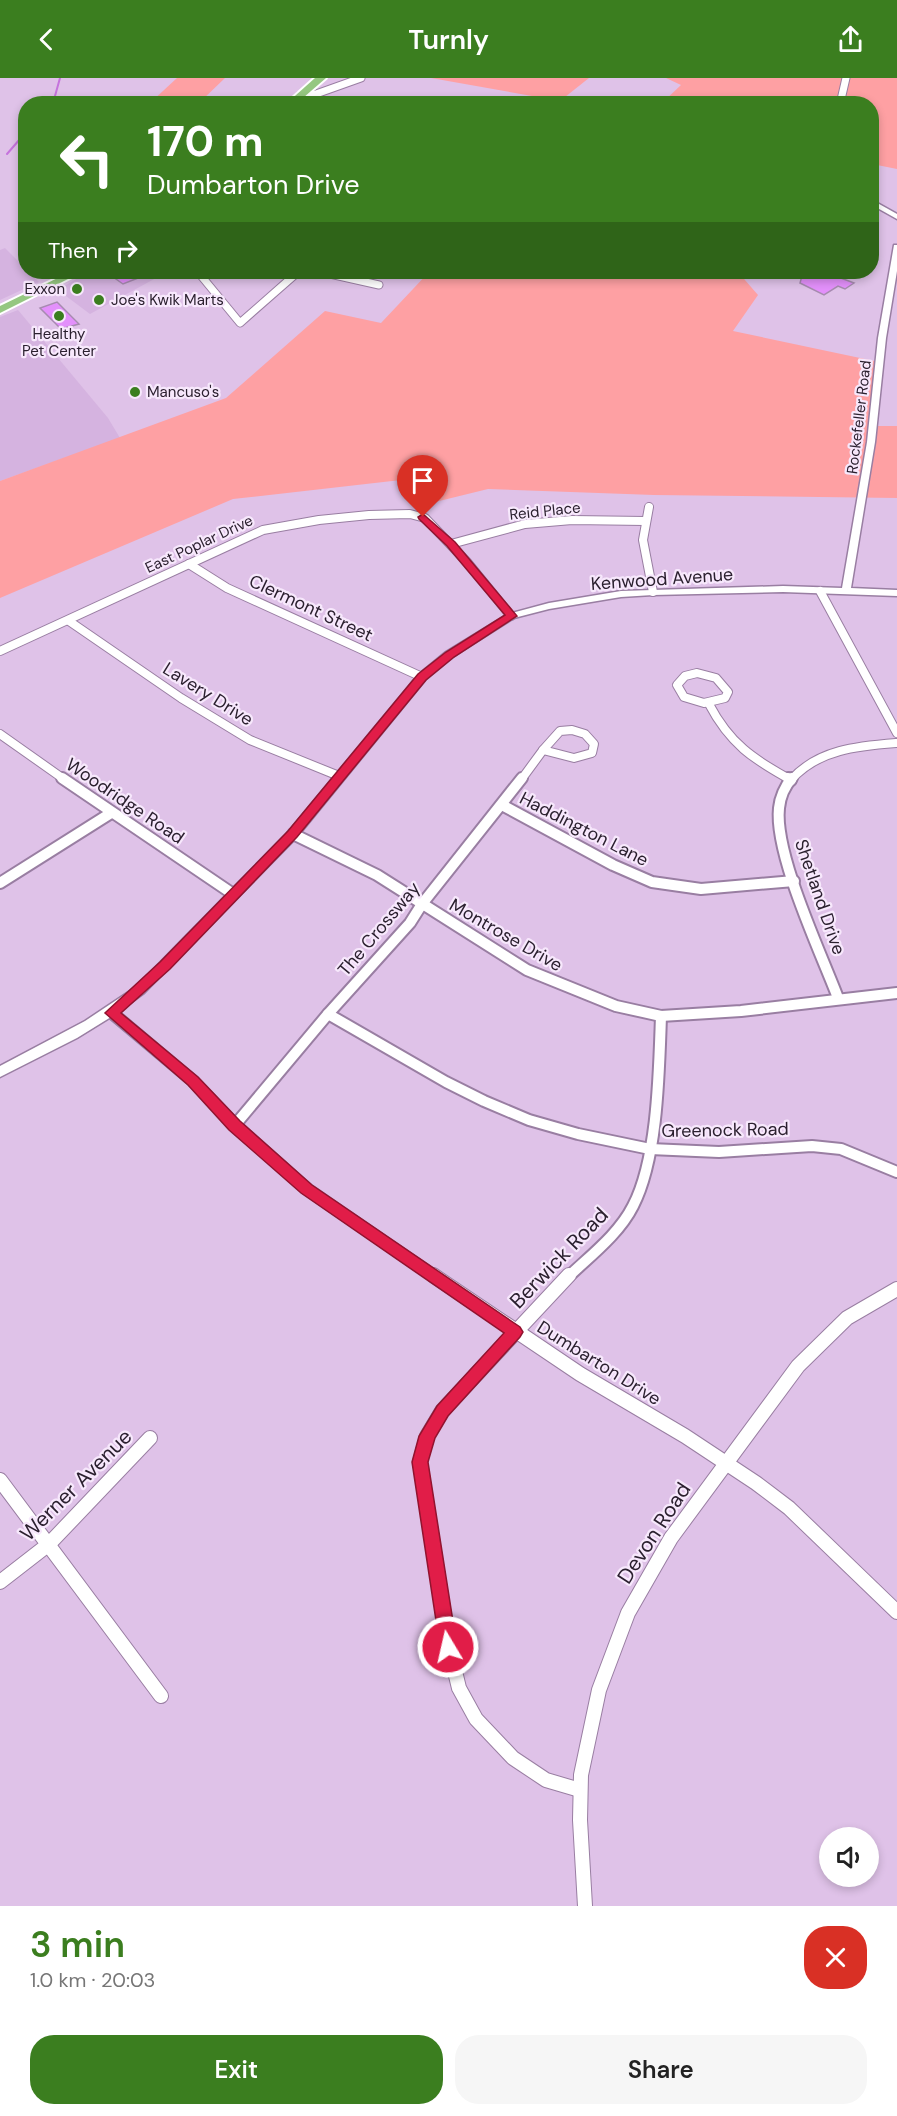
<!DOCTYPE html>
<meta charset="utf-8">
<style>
body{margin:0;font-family:"DM Sans",sans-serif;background:#f6f6f6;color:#222;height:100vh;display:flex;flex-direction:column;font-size:22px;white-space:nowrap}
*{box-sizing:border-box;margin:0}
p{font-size:20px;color:#767676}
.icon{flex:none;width:33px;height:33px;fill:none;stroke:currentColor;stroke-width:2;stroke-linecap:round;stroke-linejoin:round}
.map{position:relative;height:1828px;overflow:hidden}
.side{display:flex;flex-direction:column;background:#fff;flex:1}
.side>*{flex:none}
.hud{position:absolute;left:18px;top:18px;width:861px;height:183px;border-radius:24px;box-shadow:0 3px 9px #0003;background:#3b7e1f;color:#fff;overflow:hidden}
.tools{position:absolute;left:819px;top:1749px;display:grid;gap:12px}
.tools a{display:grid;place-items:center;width:60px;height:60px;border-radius:50%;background:#fff;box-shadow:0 3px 9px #0003;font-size:30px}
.pin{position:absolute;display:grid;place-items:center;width:51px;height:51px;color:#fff;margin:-62px -26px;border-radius:50% 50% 50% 0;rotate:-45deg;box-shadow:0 0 6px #0007}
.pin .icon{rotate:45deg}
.me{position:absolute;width:66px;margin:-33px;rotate:351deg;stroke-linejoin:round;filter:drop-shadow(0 0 4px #0008)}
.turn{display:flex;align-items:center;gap:21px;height:126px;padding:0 30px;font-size:27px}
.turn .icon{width:78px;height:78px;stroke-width:2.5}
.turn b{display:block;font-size:42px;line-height:51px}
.then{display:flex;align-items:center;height:57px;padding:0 30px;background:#0003;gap:12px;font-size:22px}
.round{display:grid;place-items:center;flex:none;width:63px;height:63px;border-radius:24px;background:#f6f6f6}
.overview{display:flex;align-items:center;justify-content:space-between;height:102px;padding:0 30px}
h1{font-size:36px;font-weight:600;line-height:45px;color:#3b7e1f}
.action{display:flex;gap:12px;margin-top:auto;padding:12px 30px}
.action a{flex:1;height:69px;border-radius:24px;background:#3b7e1f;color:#fff;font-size:24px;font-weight:600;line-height:69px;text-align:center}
.action a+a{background:#f6f6f6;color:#222}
header{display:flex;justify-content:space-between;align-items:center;height:78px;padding:0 30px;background:#3b7e1f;color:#fff;font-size:27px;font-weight:600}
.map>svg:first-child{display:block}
.built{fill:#d5b3e0}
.green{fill:#fea0a3}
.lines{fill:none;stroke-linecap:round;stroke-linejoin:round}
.stream{stroke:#c573dc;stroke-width:2}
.building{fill:#e390fb;stroke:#a78bb0;stroke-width:1.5}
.minor-far3-casing{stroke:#997ea2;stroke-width:9}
.minor-far2-casing{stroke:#997ea2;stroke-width:10}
.minor-far1-casing{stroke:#997ea2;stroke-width:14}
.minor-casing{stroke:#997ea2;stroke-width:16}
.tertiary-casing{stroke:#997ea2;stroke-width:3}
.primary-casing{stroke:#fff;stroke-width:4}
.minor-far3{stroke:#fff;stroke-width:7}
.minor-far2{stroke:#fff;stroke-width:8}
.minor-far1{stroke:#fff;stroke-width:10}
.minor{stroke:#fff;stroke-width:14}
.tertiary{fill:#fff;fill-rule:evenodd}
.primary{fill:#95c781;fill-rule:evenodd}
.route{fill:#e11d48;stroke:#92132f;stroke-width:1.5}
.poi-dot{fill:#3b7e1f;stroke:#f7e8fc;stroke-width:2}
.labels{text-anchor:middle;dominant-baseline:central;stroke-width:4.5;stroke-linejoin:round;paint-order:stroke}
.far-poi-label{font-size:15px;fill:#2b202f;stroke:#f7e8fc;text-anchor:start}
.far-street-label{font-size:15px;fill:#2b202f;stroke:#f7e8fc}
.street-label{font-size:18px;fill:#2b202f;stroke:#f7e8fc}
.near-street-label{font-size:21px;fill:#2b202f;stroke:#f7e8fc}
</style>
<header><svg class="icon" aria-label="back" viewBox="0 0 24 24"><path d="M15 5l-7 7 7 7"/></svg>Turnly<svg class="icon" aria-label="share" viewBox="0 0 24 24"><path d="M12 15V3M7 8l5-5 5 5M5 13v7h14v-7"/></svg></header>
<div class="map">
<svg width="897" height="1828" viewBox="0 0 897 1828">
<rect width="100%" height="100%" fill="#dfc2e8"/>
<!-- built -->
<g class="built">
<path d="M5,170L25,190L26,194H29L39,204L0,222V172Z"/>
<path d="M88,194H167L90,236L58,212Z"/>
<path d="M18,232L108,340L120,360L0,403V239Z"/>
</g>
<!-- green -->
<g class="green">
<path d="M177,0H225L199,25H150Z"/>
<path d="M431,0H589L560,23Z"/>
<path d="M666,0H897V91L872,86V26H661L681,7Z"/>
<path d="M429,194H738L758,217L733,253L879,284L873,348H897V420L654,417L488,411L427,426L401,402L233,421L0,520V403L226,320L325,233L381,245Z"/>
</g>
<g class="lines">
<!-- stream -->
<g class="stream">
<path d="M49,26L55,18L60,0"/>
<path d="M7,76L26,54"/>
</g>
</g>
<!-- building -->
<g class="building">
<path d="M106,194H128L138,200L123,206Z"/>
<path d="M803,194H825L854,205L845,211L838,208L824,217L800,205Z"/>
<path d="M57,224L79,246L61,251L40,230Z"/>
</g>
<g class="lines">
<defs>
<g id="minor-far3">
<path d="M300,17L316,16L361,0"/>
<path d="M840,26L846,0"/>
<path d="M198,194L240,245L298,194"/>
<path d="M321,194L379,207"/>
</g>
<g id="minor-far2">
<path d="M649,429L643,462L653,514"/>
<path d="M451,466L525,446L572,442L645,443"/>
<path d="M189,486L227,510L422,599"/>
<path d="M820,513L897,655"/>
<path d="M69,543L181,620L250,662L339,698"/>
<path d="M0,573L263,452L319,442L369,437L410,436L425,440L467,484L511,538"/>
<path d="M697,595L716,600L728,614L725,620L704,625L684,619L677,607L685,598Z"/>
<path d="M709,626C730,666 753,681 791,702"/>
<path d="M572,652L585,656L594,666L592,675L574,680L543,672L560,653Z"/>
<path d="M0,656L65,702"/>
<path d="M521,702L543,672"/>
<path d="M791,702C818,671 859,668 897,665"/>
</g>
<g id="minor-far1">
<path d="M62,700L233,816"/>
<path d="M788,700L791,702"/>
<path d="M792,700C785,708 780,720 779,730C774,776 821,875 838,920"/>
<path d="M502,727L613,787L652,804L701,811L794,803"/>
<path d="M293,756L377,797L527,892L616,928L661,938L741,933L897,915"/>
<path d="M0,805L111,735"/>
<path d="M112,935L193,1003L235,1047L307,1111L435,1199"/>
<path d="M328,936L446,1004L484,1023L529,1042L578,1056L650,1071L719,1074L812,1068L841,1071L897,1094"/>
<path d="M235,1047L328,936L410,845L422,826L522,700"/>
<path d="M568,1199C590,1178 619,1156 633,1128C658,1080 659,993 661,938"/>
</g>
<g id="minor">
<path d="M433,1197L580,1296L685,1358L756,1405L789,1430L897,1534"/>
<path d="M569,1197L442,1333L427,1358L420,1384L449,1569L459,1610L476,1641L513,1680L546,1702L580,1712"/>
<path d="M0,1402L161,1618"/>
<path d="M0,1504L49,1466L150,1360"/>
<path d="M585,1828L580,1742L581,1697L599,1612L628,1535L671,1460L798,1288L847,1240L897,1211"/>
</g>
<g id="tertiary">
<path d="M872,122L897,136V141L872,127Z"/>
<path d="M894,167H897V193L886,260L875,364L851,510L897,512V518L783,514L653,517L621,519L549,531L514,540L454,578L426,601L297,759L144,915L111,939L77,960L0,999V988L85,943L136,909L289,753L418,597L446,574L508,536L549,525L621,513L783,508L842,510L867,364L878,260Z"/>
</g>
<g id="primary">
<path d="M315,0H326L296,26H286Z"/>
<path d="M70,194H82L0,235V228Z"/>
</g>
</defs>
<!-- minor-far3 casing -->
<use href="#minor-far3" class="minor-far3-casing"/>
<!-- minor-far2 casing -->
<use href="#minor-far2" class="minor-far2-casing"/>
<!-- minor-far1 casing -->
<use href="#minor-far1" class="minor-far1-casing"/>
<!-- minor casing -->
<use href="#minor" class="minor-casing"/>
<!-- tertiary casing -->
<use href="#tertiary" class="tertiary-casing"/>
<!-- primary casing -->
<use href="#primary" class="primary-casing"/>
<!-- minor-far3 -->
<use href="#minor-far3" class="minor-far3"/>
<!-- minor-far2 -->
<use href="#minor-far2" class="minor-far2"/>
<!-- minor-far1 -->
<use href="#minor-far1" class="minor-far1"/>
<!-- minor -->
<use href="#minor" class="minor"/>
<!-- tertiary -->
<use href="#tertiary" class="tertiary"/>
<!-- primary -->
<use href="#primary" class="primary"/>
</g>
<!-- route -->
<path class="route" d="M423,436L455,464L517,538L454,579L426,602L297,759L170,891L121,935L198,999L240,1043L312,1107L520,1249L523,1254L520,1259L448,1338L435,1360L428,1384L457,1569L455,1575L448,1578L442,1575L440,1569L412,1384L419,1358L437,1328L504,1255L301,1115L229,1052L188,1007L105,935L160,884L288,753L418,596L446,574L505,537L447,468L419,441L418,439Z"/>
<!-- markers -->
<g class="poi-dot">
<circle cx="77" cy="211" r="6"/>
<circle cx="99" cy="222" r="6"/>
<circle cx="59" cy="238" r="6"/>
<circle cx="135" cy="314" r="6"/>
</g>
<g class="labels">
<!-- far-poi labels -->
<g class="far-poi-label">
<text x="65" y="211" text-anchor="end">Exxon</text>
<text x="111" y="222">Joe's Kwik Marts</text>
<text x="59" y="256" text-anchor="middle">Healthy<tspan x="59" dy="17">Pet Center</tspan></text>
<text x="147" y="314">Mancuso's</text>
</g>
<!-- far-street labels -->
<g class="far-street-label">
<text transform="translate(859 339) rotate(-83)">Rockefeller Road</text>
<text transform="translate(545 433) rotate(-6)">Reid Place</text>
<text transform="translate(199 466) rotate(-25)">East Poplar Drive</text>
</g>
<!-- street labels -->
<g class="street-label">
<text transform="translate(662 501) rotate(-4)">Kenwood Avenue</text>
<text transform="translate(311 530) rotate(25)">Clermont Street</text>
<text transform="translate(208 616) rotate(32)">Lavery Drive</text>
<text transform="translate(125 723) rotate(34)">Woodridge Road</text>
<text transform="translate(584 751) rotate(27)">Haddington Lane</text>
<text transform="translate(820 819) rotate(71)">Shetland Drive</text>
<text transform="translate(379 851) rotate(-50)">The Crossway</text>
<text transform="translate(506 857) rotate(30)">Montrose Drive</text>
<text transform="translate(725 1052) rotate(-1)">Greenock Road</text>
<text transform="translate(599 1285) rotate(32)">Dumbarton Drive</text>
</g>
<!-- near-street labels -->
<g class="near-street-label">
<text transform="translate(559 1180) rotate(-46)">Berwick Road</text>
<text transform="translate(76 1407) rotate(-45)">Werner Avenue</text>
<text transform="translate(654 1455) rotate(-57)">Devon Road</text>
</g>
</g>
</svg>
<div class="tools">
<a><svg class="icon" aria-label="sound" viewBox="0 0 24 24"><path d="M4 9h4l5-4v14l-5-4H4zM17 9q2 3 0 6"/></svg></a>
</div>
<div class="pin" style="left:423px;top:439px;background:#d93025"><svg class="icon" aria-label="arrive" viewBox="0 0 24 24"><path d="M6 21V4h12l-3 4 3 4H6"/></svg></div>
<svg class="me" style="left:448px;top:1569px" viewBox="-20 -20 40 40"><circle r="17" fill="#e11d48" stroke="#fff" stroke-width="3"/><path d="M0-11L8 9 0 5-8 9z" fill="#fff"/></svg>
<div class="hud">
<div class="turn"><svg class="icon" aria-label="left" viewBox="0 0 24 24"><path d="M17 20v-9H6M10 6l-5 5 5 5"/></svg><div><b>170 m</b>Dumbarton Drive</div></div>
<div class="then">Then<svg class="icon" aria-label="right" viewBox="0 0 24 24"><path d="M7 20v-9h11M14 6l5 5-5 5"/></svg></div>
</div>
</div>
<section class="side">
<div class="overview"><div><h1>3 min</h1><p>1.0 km · 20:03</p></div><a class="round" style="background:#d93025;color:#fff"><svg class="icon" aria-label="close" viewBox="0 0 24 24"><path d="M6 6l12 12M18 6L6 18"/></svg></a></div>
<div class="action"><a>Exit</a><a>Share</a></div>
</section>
